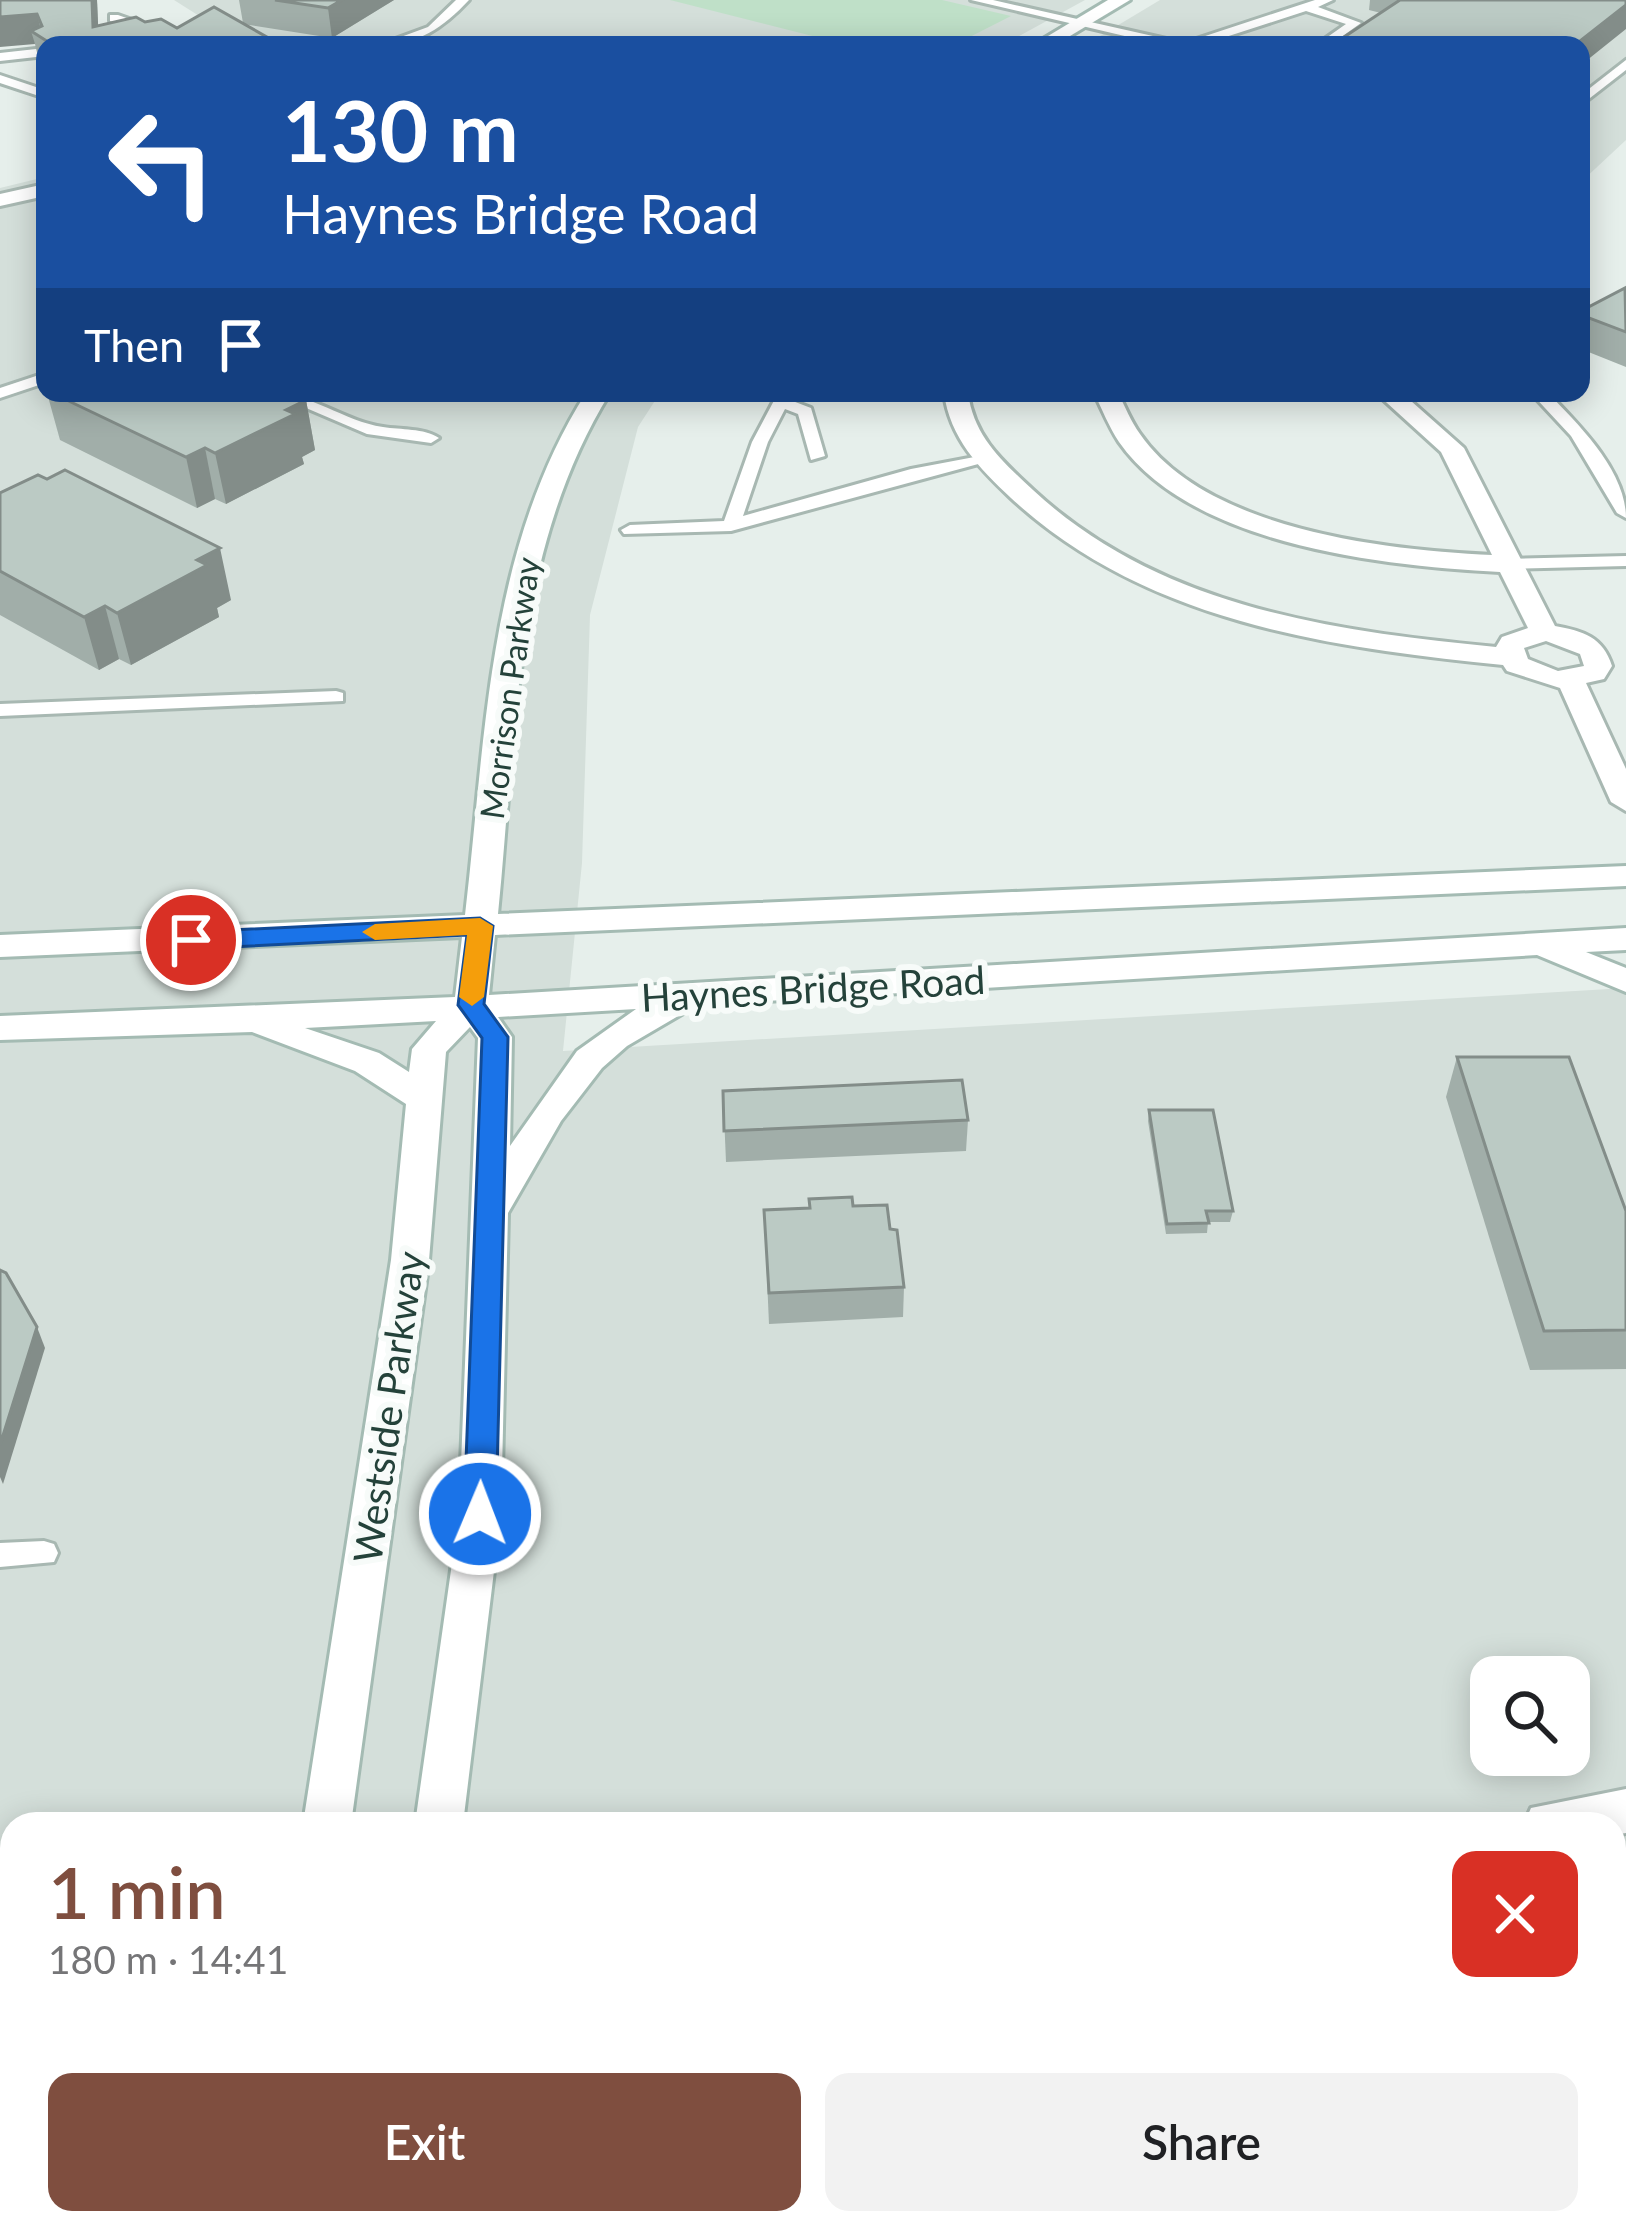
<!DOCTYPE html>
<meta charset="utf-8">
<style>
body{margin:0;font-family:Lato,sans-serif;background:#f2f2f2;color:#202124;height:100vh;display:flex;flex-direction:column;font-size:45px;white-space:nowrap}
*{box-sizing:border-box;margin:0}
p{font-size:39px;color:#757577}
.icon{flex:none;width:66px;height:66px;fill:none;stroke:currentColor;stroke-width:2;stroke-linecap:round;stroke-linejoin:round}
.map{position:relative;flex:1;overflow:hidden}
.sheet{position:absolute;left:0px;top:1812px;width:1626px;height:423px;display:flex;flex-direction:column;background:#fff;border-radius:36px 36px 0 0;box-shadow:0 6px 30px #0003}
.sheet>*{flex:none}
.banner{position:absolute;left:36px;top:36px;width:1554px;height:366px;border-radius:24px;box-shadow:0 6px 30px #0003;background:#1a4fa0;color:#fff;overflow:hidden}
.tools{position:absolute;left:1470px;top:1656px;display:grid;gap:24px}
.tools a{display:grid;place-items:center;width:120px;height:120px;border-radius:24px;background:#fff;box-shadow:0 6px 30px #0003;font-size:60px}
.pin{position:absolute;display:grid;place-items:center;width:102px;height:102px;color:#fff;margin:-51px;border:6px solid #fff;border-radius:50%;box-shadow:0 3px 12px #0007}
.me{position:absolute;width:132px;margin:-66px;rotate:1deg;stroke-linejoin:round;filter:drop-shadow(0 0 9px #0008)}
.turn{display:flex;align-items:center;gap:42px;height:252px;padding:0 48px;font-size:54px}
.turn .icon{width:156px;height:156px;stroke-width:2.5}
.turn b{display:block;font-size:84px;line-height:102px}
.then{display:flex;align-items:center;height:114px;padding:0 48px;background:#0003;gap:24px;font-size:45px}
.round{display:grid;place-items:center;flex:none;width:126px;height:126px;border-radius:24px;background:#f2f2f2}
.head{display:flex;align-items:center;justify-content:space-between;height:204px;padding:0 48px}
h1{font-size:72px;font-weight:600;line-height:90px;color:#7f4e3f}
.action{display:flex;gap:24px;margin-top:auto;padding:24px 48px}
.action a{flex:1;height:138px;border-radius:24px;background:#7f4e3f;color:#fff;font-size:48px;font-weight:600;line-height:138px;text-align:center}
.action a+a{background:#f2f2f2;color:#202124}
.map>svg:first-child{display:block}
.built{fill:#d4dfda;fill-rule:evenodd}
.green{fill:#bfe0c8}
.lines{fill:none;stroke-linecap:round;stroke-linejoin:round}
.service-casing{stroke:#a8b8b2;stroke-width:6}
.minor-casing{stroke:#a8b8b2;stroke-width:6}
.secondary-casing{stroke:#a4bbb3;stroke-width:6}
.service{fill:#fff;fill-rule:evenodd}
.minor{fill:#fff;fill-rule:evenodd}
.secondary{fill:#fff;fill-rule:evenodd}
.wall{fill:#a1aea9}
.shaded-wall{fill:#838d89}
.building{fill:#bbcac4;stroke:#838d89;stroke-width:3}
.route{fill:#1a73e8;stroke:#114b97;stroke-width:3}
.slow{fill:#f59e0b}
.labels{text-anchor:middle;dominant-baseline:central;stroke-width:12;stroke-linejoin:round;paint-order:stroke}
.far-street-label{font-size:33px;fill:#24423a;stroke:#f7fbf9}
.street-label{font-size:39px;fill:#24423a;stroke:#f7fbf9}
</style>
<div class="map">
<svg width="1626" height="2234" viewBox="0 0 1626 2234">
<rect width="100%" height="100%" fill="#e6efeb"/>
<!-- built -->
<g class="built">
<path d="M174,0H1085L1003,45H245Z"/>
<path d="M1160,0H1626V140L1581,182V45H1085Z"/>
<path d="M45,177V393H660L638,427L590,615L582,863L563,1051L1626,988V2234H0V188ZM1491,1677H1569V1755H1491ZM12,1824H1614V2223H12Z"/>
</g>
<!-- green -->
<path class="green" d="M670,0H942L1011,16L954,45H848Z"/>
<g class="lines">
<defs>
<g id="service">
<path d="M456,0H469C443,28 418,45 379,45L428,27Z"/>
<path d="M971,0H993L1184,43L1315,0H1333L1318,7L1361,23L1330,45H1316L1346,24L1306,11L1201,45H1163Z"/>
<path d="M110,15H118L203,45H185L110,21Z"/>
<path d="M45,48V56L0,61V53Z"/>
<path d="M1626,60V70L1581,105V95Z"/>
<path d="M0,75L45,90V98L0,83Z"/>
<path d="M45,373V383L0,398V388Z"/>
<path d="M271,393C312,393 343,421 383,427C401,430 424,428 439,438L431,443L367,434Z"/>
<path d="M778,393H794L790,400L811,408L825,456L811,460L798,414L785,409L768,442L743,516L911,469L985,455L993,460L731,531L624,534L621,530L630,525L724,521L752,442Z"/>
<path d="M1531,393H1548C1579,425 1626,471 1626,518L1617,513L1571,436Z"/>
<path d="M1626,556V566L1507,569L1498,564L1507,559Z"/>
<path d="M336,691L343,693V701L0,716V704Z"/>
<path d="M44,1541L54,1544L58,1553L54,1562L0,1567V1543Z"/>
</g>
<g id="minor">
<path d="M45,184V196L0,206V194Z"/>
<path d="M944,393H968C974,437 1002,461 1033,490C1159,607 1331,631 1496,647L1502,637L1528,628L1500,572C1385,566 1192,546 1119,442C1109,427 1102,409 1094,393H1118C1125,406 1131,422 1140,434C1206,530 1386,550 1492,555L1441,452L1376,393H1402L1464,448L1555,626C1583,631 1603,637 1612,666L1604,679L1586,683L1626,769V811L1611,802L1560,688L1507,671L1503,665C1327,647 1145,622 1011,498C979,468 950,438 944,393ZM1546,641L1580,654L1584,666L1558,671L1528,659L1524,648Z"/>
<path d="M1626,1789V1833L1614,1835V1824H1524L1531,1808Z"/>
</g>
<g id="secondary">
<path d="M1108,0H1130L1055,45H1033Z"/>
<path d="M586,393H610C513,549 516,737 498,914L1626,866V886L495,935L489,995L1626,928V950L1586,952L1626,968V992L1537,955L697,1005L627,1046L602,1068L561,1121L508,1213L501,1514L463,1824H415L459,1514L478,1038L470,1027L446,1052L429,1260L351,1824H303L391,1260L406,1104L355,1071L252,1032L0,1040V1016L455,997L462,937L0,957V935L465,915C486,737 487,549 586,393ZM636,1009L577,1051L510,1146L512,1037L498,1017ZM436,1021L412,1049L409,1072L379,1053L305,1028Z"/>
<path d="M238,2223H292L290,2234H236Z"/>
<path d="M358,2223H412L411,2234H357Z"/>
</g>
</defs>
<!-- service casing -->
<use href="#service" class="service-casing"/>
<!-- minor casing -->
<use href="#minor" class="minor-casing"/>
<!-- secondary casing -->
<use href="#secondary" class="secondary-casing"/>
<!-- service -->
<use href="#service" class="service"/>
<!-- minor -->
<use href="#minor" class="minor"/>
<!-- secondary -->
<use href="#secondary" class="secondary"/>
</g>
<!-- wall -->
<g class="wall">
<path d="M0,0H97L98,26L145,22L177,28L243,23L239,0H394L332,38L243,24L281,45H45V65L39,61L35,44Z"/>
<path d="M1370,0H1626L1381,13L1369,10Z"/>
<path d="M1626,288V367L1581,349V311Z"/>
<path d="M47,393H289L306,400L315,450L302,457L304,464L226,504L215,499L197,508L60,440Z"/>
<path d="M0,493L231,600L217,608L219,617L131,665L119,659L99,670L0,615Z"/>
<path d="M1457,1057L1626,1211V1369L1530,1370L1446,1097Z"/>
<path d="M723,1091L968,1120L966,1151L726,1162Z"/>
<path d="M1149,1110L1233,1211L1230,1222H1208L1207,1233L1166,1234L1148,1121Z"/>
<path d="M853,1206L890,1229L904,1287L903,1317L769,1324L764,1210Z"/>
</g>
<!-- shaded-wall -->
<g class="shaded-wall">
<path d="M92,0H97L99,45L93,27Z"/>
<path d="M342,0H394L332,38L328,8Z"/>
<path d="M1626,5V29L1581,65V45H1575Z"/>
<path d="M37,14L43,39L31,31L35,44L0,47V17Z"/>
<path d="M306,400L315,450L302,457L304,464L226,504L215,453L286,410Z"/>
<path d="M205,448L215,499L197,508L186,457Z"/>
<path d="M220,548L231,600L217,608L219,617L131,665L117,613L197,560Z"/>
<path d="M105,606L119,659L99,670L84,617Z"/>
<path d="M37,1327L45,1348L3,1484L0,1477V1445Z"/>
</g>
<!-- building -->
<g class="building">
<path d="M0,0H92L93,27L136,17L145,22L161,19L177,28L214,7L281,45H53L31,31L42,26L37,14L0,17Z"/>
<path d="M275,0H342L328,8Z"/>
<path d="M1400,0H1626V5L1575,45H1332Z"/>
<path d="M1625,288L1626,332L1581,315V311Z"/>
<path d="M52,393H289L306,400L286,410L295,414L215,453L205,448L186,457Z"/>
<path d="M65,470L220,548L197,560L207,565L117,613L105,606L84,617L0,571V493L38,475L47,479Z"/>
<path d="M1457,1057H1569L1626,1211V1330L1544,1331Z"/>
<path d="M962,1080L968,1120L724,1131L723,1091Z"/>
<path d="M1149,1110H1213L1233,1211H1206L1209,1223L1167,1224Z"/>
<path d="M852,1197L853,1206L887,1205L890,1229L897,1230L904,1287L769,1293L764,1210L810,1208L809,1199Z"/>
<path d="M0,1270L6,1273L37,1327L0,1445Z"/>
<path d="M756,2223H1097L1098,2234H755Z"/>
</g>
<!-- route -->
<path class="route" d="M480,918L493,926L484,1004L508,1037L496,1514L492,1524H469L464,1514L482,1038L458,1005L467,935L191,949L178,940L191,932Z"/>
<!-- slow -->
<path class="slow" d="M480,918L493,926L484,997L472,1006L459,997L467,935L375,940L362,932L375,924Z"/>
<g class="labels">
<!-- far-street labels -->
<g class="far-street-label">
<text transform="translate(509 688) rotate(-82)">Morrison Parkway</text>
</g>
<!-- street labels -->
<g class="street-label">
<text transform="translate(813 988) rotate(-3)">Haynes Bridge Road</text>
<text transform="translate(388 1407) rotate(-82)">Westside Parkway</text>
</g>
</g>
</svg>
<div class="tools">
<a><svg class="icon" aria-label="search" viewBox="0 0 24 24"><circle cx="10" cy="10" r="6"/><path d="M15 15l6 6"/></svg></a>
</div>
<div class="pin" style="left:191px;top:940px;background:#d93025"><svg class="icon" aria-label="arrive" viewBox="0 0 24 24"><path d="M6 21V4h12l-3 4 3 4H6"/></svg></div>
<svg class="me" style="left:480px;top:1514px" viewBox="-20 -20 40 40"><circle r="17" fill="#1a73e8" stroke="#fff" stroke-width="3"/><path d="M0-11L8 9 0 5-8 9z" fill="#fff"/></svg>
<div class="banner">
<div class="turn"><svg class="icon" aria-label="left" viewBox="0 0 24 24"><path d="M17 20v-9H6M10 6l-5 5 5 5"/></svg><div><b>130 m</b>Haynes Bridge Road</div></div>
<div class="then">Then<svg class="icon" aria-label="arrive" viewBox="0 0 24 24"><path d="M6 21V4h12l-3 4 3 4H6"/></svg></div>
</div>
<section class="sheet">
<div class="head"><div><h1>1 min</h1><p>180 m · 14:41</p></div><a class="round" style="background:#d93025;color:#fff"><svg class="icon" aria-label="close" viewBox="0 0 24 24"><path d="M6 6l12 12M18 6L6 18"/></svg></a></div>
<div class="action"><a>Exit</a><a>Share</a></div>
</section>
</div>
